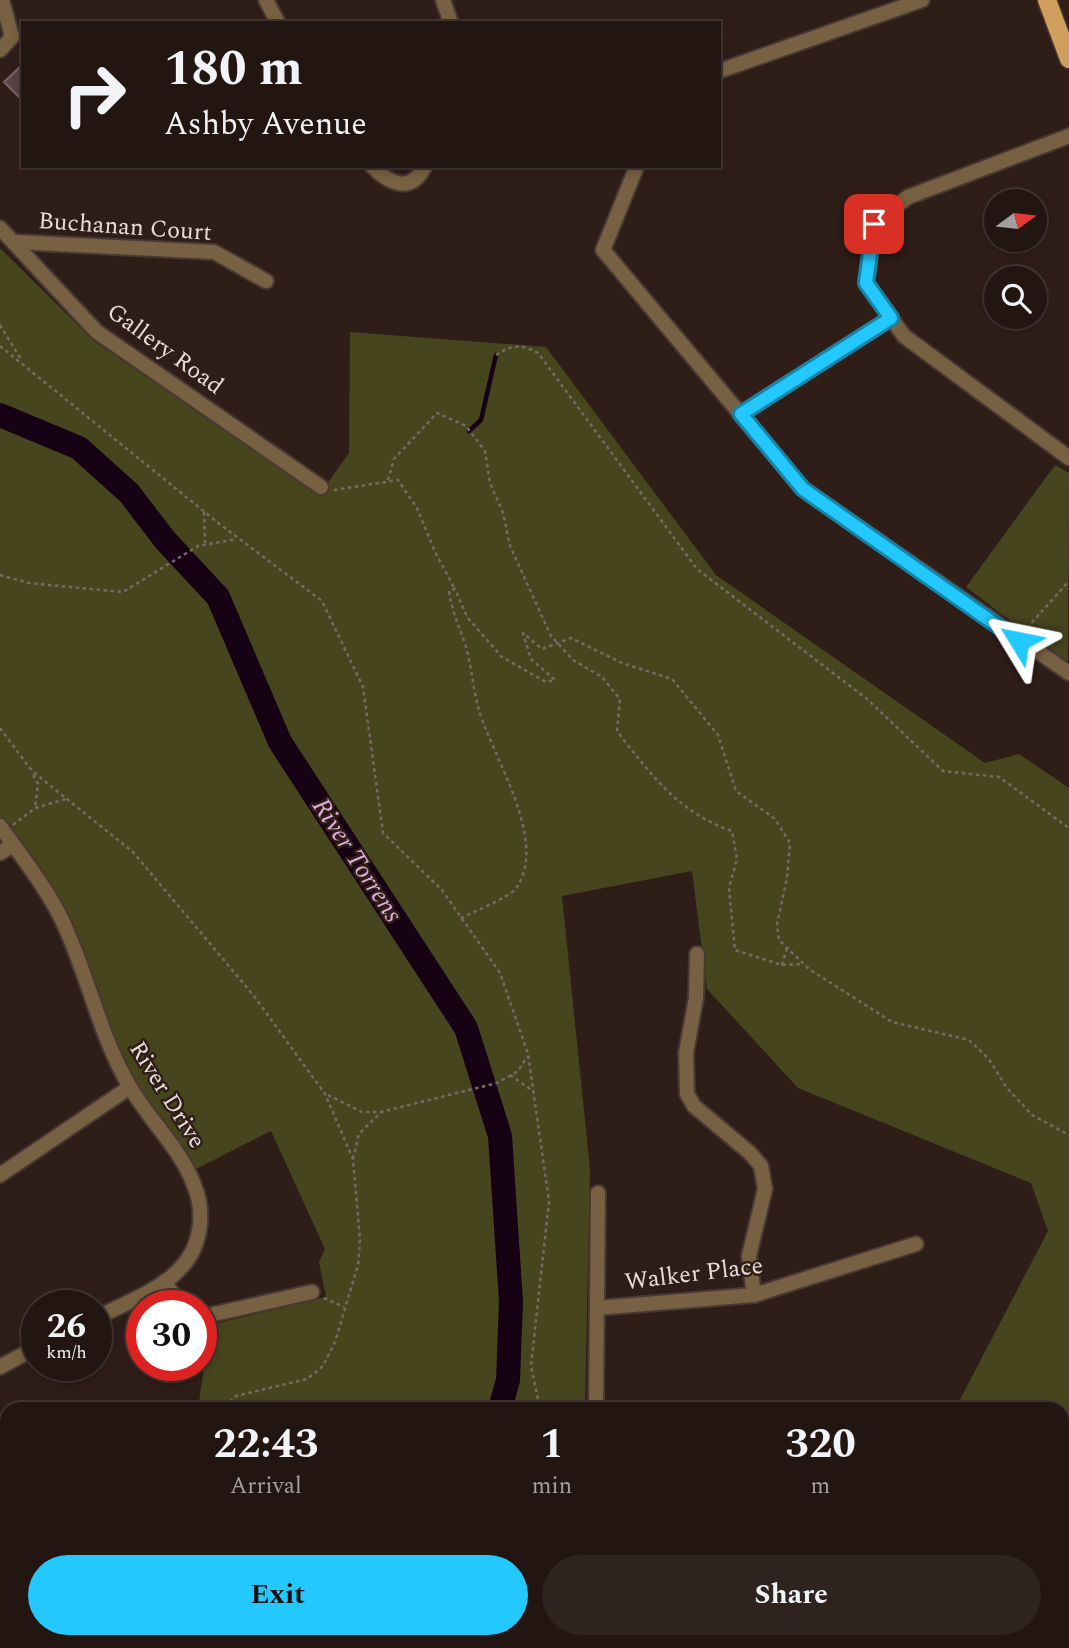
<!DOCTYPE html>
<style>
body{margin:0;font-family:Spectral,serif;background:#2f2320;color:#f1f3f6;height:100vh;display:flex;flex-direction:column;font-size:26px;white-space:nowrap}
*{box-sizing:border-box;margin:0}
p{font-size:23px;color:#a39f9f}
.icon{flex:none;width:38px;height:38px;fill:none;stroke:currentColor;stroke-width:2;stroke-linecap:round;stroke-linejoin:round}
.map{position:relative;flex:1;overflow:hidden}
.drawer{position:absolute;left:0px;top:1402px;width:1069px;height:247px;display:flex;flex-direction:column;background:#231612;border-radius:21px 21px 0 0;box-shadow:0 4px 10px #0003,0 0 0 2px #403532}
.drawer>*{flex:none}
.guide{position:absolute;left:21px;top:21px;width:700px;height:147px;border-radius:0px;box-shadow:0 4px 10px #0003,0 0 0 2px #403532;background:#231612;color:#f1f3f6;overflow:hidden}
.needle{width:46px;rotate:75deg}
.fabs{position:absolute;left:984px;top:189px;display:grid;gap:14px}
.fabs a{display:grid;place-items:center;width:63px;height:63px;border-radius:50%;background:#231612;box-shadow:0 4px 10px #0003,0 0 0 2px #403532;font-size:35px}
.speed{position:absolute;left:21px;top:1290px;display:flex;gap:14px;font-size:35px;font-weight:700;text-align:center}
.speed>*{display:grid;place-content:center;width:91px;height:91px;border-radius:50%;background:#231612;box-shadow:0 4px 10px #0003,0 0 0 2px #403532;line-height:1}
.speed small{font-size:18px;font-weight:400}
.speed .limit{border:10px solid #d22;background:#fff;color:#111}
.pin{position:absolute;display:grid;place-items:center;width:60px;height:60px;color:#fff;margin:-30px;border-radius:14px;box-shadow:0 4px 10px #0006}
.me{position:absolute;width:77px;margin:-38px;rotate:305deg;stroke-linejoin:round;filter:drop-shadow(0 0 5px #0008)}
.turn{display:flex;align-items:center;gap:24px;height:147px;padding:0 28px;font-size:32px}
.turn .icon{width:91px;height:91px;stroke-width:2.5}
.turn b{display:block;font-size:49px;line-height:60px}
.eta{display:flex;justify-content:space-evenly;align-items:center;height:119px;text-align:center}
.eta b{font-size:42px;font-weight:700;line-height:49px}
.primary-button{display:flex;gap:14px;margin-top:auto;padding:14px 28px}
.primary-button a{flex:1;height:80px;border-radius:42px;background:#23c9fe;color:#111;font-size:28px;font-weight:700;line-height:80px;text-align:center}
.primary-button a+a{background:#2f2320;color:#f1f3f6}
.map>svg:first-child{display:block}
.green{fill:#47451e}
.lines{fill:none;stroke-linecap:round;stroke-linejoin:round}
.stream{stroke:#160115;stroke-width:4.5}
.river{stroke:#160115;stroke-width:24}
.building{fill:#584347;stroke:#7c656a;stroke-width:2}
.minor-casing{stroke:#493833;stroke-width:18}
.primary-casing{stroke:#493833;stroke-width:21}
.path{stroke:#796964;stroke-width:2.5;stroke-dasharray:3.5 3.5;stroke-linecap:butt}
.minor{stroke:#786042;stroke-width:14}
.primary{stroke:#d09e5d;stroke-width:18}
.route-casing{stroke:#1783a5;stroke-width:18}
.route{stroke:#23c9fe;stroke-width:12}
.labels{text-anchor:middle;dominant-baseline:central;stroke-width:5;stroke-linejoin:round;paint-order:stroke}
.street-label{font-size:24px;fill:#e8dbd7;stroke:#2f1d18}
.water-label{font-size:26px;font-style:italic;fill:#e1acdc;stroke:#2f1d18}
</style>
<div class="map">
<svg width="1069" height="1648" viewBox="0 0 1069 1648">
<rect width="100%" height="100%" fill="#2f1d18"/>
<!-- green -->
<g class="green">
<path d="M0,248L95,342L319,495L349,453L350,332L546,347L716,575L985,763L1019,754L1069,788V1635H1062V1409H955L1048,1231L1031,1183L798,1088L707,989L692,871L562,896L590,1169L585,1409H198L210,1325L326,1297L319,1262L325,1249L271,1131L194,1170L136,1084L116,1043L69,918L0,817Z"/>
<path d="M1055,465L1069,473L1068,665L966,587Z"/>
<path d="M147,1642H574V1648H148Z"/>
</g>
<g class="lines">
<!-- stream -->
<path class="stream" d="M469,431L481,420L496,355"/>
<!-- river -->
<g class="river">
<path d="M0,415L79,448L129,493L165,540L218,597L280,742L466,1028L500,1136L511,1302L508,1380L500,1409"/>
<path d="M246,1642L250,1648"/>
</g>
</g>
<!-- building -->
<path class="building" d="M21,66L23,67V101L4,82Z"/>
<g class="lines">
<defs>
<g id="minor">
<path d="M266,0L278,23"/>
<path d="M443,0L451,23"/>
<path d="M0,50L12,37L2,0"/>
<path d="M719,71L922,0"/>
<path d="M1069,136L908,197L874,224L866,283L904,336L1069,458"/>
<path d="M372,166C388,183 411,195 425,166"/>
<path d="M637,166L603,250L803,489L1069,673"/>
<path d="M0,228L97,332L321,487"/>
<path d="M16,242L214,252L266,281"/>
<path d="M741,414L891,318"/>
<path d="M0,826C21,856 46,887 62,920C88,974 99,1035 130,1087C149,1120 181,1149 194,1185C202,1204 202,1224 196,1243C182,1284 131,1300 96,1318"/>
<path d="M0,853L13,845"/>
<path d="M697,954L696,998L686,1053L687,1094L694,1106L750,1153L761,1166L765,1189L749,1256L754,1295"/>
<path d="M0,1175L130,1087"/>
<path d="M164,1282L182,1306"/>
<path d="M597,1308L754,1295L916,1244"/>
<path d="M201,1317L312,1292"/>
<path d="M0,1367L37,1347"/>
<path d="M596,1409L598,1193"/>
<path d="M0,1565L7,1560"/>
<path d="M138,1642L139,1648"/>
<path d="M767,1642L790,1648"/>
<path d="M585,1648V1642"/>
<path d="M890,1648L1069,1643"/>
</g>
<path id="primary" d="M1047,0L1069,59"/>
</defs>
<!-- minor casing -->
<use href="#minor" class="minor-casing"/>
<!-- primary casing -->
<use href="#primary" class="primary-casing"/>
<!-- path -->
<g class="path">
<path d="M0,325L22,361"/>
<path d="M0,346L217,522L322,601L363,687L383,833L442,890L500,973L528,1054L549,1201L531,1366L540,1409"/>
<path d="M496,355C513,344 521,344 538,353L697,569L867,699L943,771L999,777L1069,828"/>
<path d="M388,480L394,459L437,413L466,426L485,451L490,483L503,513L510,546L551,636L573,660L602,677L620,699L617,731C650,774 679,813 732,831L737,859L729,888L735,950L782,965L803,964"/>
<path d="M334,490L398,480L417,508L435,552L455,589"/>
<path d="M204,512L205,543"/>
<path d="M0,575L29,583L123,592L198,546L237,539"/>
<path d="M1027,628L1069,581"/>
<path d="M0,728L32,771L133,852L254,996L325,1094L353,1159L360,1240L358,1265L335,1342L323,1366L307,1379L236,1396L222,1409"/>
<path d="M33,775L38,784L35,808"/>
<path d="M13,825L35,808L66,799"/>
<path d="M461,918C474,911 510,898 517,887C548,839 493,758 479,710C473,690 472,668 466,647C460,628 452,612 449,591L455,589L467,617L502,657L546,682L555,680L531,659L523,633L542,649L571,638L622,663L672,679L718,735L736,791L775,819L790,843L787,878L777,924L779,940L809,969L892,1022L969,1040L989,1059L1006,1087L1032,1115L1069,1135"/>
<path d="M782,965L787,948"/>
<path d="M510,1075L533,1091"/>
<path d="M328,1095L362,1112H381L497,1083L518,1071L527,1057"/>
<path d="M353,1159L359,1134L381,1112"/>
<path d="M324,1298L344,1307"/>
<path d="M1062,1428L1069,1424"/>
<path d="M0,1471L7,1483"/>
<path d="M1062,1488L1069,1489"/>
<path d="M1062,1591L1069,1594"/>
<path d="M182,1642L191,1648"/>
<path d="M331,1642L338,1648"/>
<path d="M224,1648L248,1642"/>
<path d="M551,1648V1642"/>
</g>
<!-- minor -->
<use href="#minor" class="minor"/>
<!-- primary -->
<use href="#primary" class="primary"/>
</g>
<g class="lines">
<defs>
<path id="route" d="M874,224L866,283L891,318L741,414L803,489L1019,641"/>
</defs>
<!-- route casing -->
<use href="#route" class="route-casing"/>
<!-- route -->
<use href="#route" class="route"/>
</g>
<g class="labels">
<!-- street labels -->
<g class="street-label">
<text transform="translate(125 227) rotate(4)">Buchanan Court</text>
<text transform="translate(165 349) rotate(36)">Gallery Road</text>
<text transform="translate(167 1095) rotate(58)">River Drive</text>
<text transform="translate(694 1274) rotate(-7)">Walker Place</text>
</g>
<!-- water labels -->
<g class="water-label">
<text transform="translate(357 860) rotate(57)">River Torrens</text>
</g>
</g>
</svg>
<div class="fabs">
<a><svg class="needle" viewBox="-14 -14 28 28"><path d="M0-13l5 13h-10z" fill="#e53935"/><path d="M0 13l5-13h-10z" fill="#a39f9f"/></svg></a>
<a><svg class="icon" aria-label="search" viewBox="0 0 24 24"><circle cx="10" cy="10" r="6"/><path d="M15 15l6 6"/></svg></a>
</div>
<div class="speed"><div>26<small>km/h</small></div><div class="limit">30</div></div>
<div class="pin" style="left:874px;top:224px;background:#d93025"><svg class="icon" aria-label="arrive" viewBox="0 0 24 24"><path d="M6 21V4h12l-3 4 3 4H6"/></svg></div>
<svg class="me" style="left:1019px;top:641px" viewBox="-20 -20 40 40"><path d="M0-17L14 15 0 8-14 15z" fill="#23c9fe" stroke="#fff" stroke-width="4"/></svg>
<div class="guide">
<div class="turn"><svg class="icon" aria-label="right" viewBox="0 0 24 24"><path d="M7 20v-9h11M14 6l5 5-5 5"/></svg><div><b>180 m</b>Ashby Avenue</div></div>
</div>
<section class="drawer">
<div class="eta">
<div><b>22:43</b><p>Arrival</p></div>
<div><b>1</b><p>min</p></div>
<div><b>320</b><p>m</p></div>
</div>
<div class="primary-button"><a>Exit</a><a>Share</a></div>
</section>
</div>
